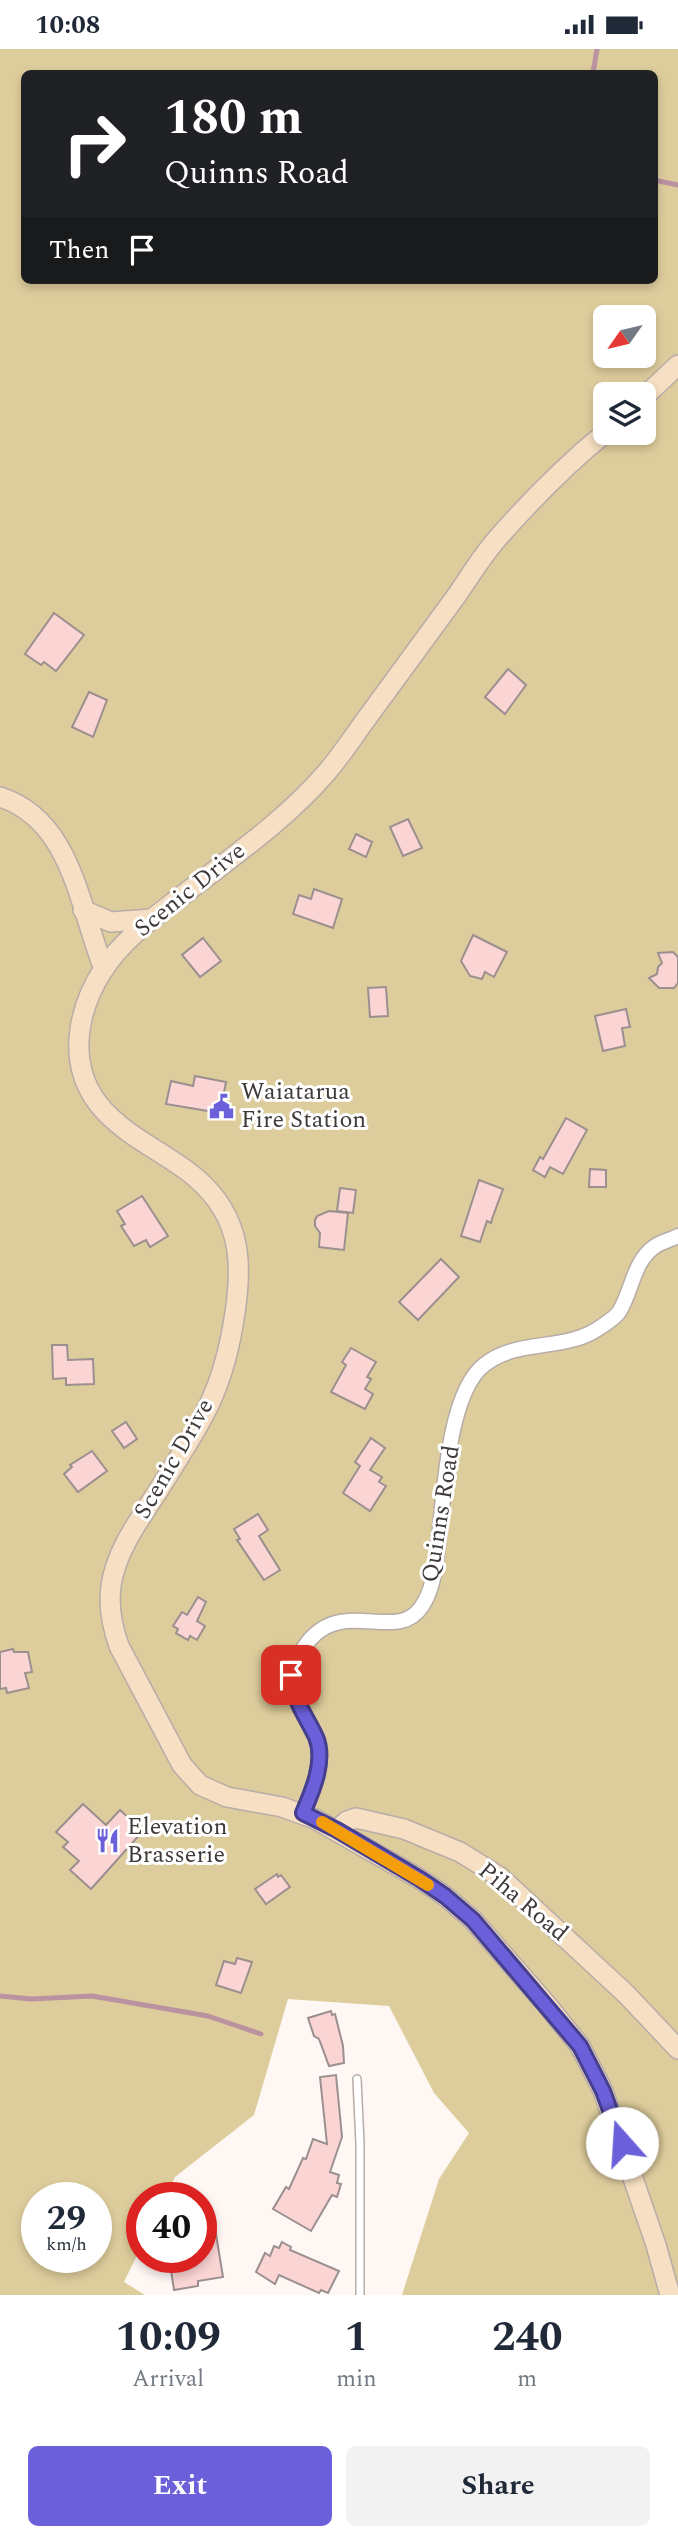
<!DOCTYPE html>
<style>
body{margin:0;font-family:Spectral,serif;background:#f2f2f3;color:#1f2937;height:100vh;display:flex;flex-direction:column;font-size:26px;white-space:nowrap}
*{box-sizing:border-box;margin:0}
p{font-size:23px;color:#747a83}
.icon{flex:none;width:38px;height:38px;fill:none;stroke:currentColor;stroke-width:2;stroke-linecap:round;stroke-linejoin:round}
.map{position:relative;height:2246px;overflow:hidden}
.side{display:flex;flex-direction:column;background:#fff;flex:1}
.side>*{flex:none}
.top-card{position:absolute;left:21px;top:21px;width:637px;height:214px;border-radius:10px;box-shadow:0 4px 10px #0003;background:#202124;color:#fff;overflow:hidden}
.needle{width:46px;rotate:236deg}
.fabs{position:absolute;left:593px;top:256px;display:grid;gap:14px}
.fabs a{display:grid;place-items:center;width:63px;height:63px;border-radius:10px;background:#fff;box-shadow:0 4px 10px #0003;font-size:35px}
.speed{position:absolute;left:21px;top:2133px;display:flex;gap:14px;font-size:35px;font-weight:700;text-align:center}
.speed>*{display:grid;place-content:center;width:91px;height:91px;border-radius:50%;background:#fff;box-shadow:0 4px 10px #0003;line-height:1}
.speed small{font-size:18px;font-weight:400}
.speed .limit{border:10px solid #d22;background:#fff;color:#111}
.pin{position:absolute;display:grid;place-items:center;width:60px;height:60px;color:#fff;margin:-30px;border-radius:14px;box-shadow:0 4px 10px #0006}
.me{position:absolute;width:77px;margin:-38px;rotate:341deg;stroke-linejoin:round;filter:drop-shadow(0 0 5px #0008)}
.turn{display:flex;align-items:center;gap:24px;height:147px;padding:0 28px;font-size:32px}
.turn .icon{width:91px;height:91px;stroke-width:2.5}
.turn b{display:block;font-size:49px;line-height:60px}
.then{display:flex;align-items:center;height:66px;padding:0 28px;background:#0003;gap:14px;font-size:26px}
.eta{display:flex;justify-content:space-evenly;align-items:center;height:119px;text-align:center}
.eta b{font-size:42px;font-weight:700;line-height:49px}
.primary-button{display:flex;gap:14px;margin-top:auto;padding:14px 28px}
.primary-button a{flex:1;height:80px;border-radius:10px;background:#6b60da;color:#fff;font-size:28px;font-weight:700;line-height:80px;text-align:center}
.primary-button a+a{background:#f2f2f3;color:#1f2937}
.status{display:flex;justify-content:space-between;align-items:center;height:49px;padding:0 35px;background:#fff;direction:ltr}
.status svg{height:19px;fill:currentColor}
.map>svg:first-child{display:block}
.green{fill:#decd9c;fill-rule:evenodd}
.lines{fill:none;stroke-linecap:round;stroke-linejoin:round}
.stream{stroke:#bb92a0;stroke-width:5}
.building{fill:#fad5d4;stroke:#9b8f8f;stroke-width:2}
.lane-casing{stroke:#b7aca7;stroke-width:10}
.street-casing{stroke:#b7aca7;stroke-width:17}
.secondary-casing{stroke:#b7aca7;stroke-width:22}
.lane{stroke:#fff;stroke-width:7}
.street{stroke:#fff;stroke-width:14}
.secondary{stroke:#f6dfc2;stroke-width:19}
.route-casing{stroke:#463e8e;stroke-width:18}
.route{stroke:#6b60da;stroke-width:12}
.slow{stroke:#f59e0b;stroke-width:12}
.labels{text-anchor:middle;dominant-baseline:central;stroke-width:6;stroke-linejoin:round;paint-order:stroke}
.street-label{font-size:24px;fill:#403b3a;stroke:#fff}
.poi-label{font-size:24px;fill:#403b3a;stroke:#fff;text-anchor:start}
</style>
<div class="status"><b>10:08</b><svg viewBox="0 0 49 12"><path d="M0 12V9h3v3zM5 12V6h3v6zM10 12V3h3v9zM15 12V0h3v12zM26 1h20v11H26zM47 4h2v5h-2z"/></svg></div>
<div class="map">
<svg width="678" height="2246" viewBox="0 0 678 2246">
<rect width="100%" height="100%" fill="#fef7f4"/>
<!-- green -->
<path class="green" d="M0,0H678V2246H402L439,2130L469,2084L434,2044L389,1957L288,1950L254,2066L175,2128L164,2149H142V2196L124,2233L145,2246H0ZM24,24H654V231H24ZM606,268H644V306H606ZM606,345H644V383H606ZM37,2149H96V2208H37Z"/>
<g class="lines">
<!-- stream -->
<g class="stream">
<path d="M593,24L597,0"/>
<path d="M654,131L678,136"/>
<path d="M0,1947L31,1950L92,1947L208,1967L261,1985"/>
</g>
</g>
<!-- building -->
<g class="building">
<path d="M54,564L84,586L56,622L44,613L41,616L25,605Z"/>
<path d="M508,620L526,636L505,665L485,648Z"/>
<path d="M89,643L107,651L93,688L72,678Z"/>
<path d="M408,770L422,799L403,807L390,778Z"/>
<path d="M356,785L372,793L366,808L349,800Z"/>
<path d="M314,840L342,850L333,879L293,865L299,846L311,850Z"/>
<path d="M473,886L507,903L494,928L485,923L482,930L470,927L461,912Z"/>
<path d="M203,889L221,912L200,928L182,906Z"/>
<path d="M673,903L678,908V934L674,939H659L649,929L657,925L658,918L662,914L658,904Z"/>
<path d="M386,938L388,967L370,968L368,939Z"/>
<path d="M626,960L630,978L622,979L625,997L603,1002L595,967Z"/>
<path d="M195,1027L226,1033L220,1064L166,1055L171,1032L193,1037Z"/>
<path d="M566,1069L587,1081L563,1125L550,1118L545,1128L533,1121L540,1108L543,1110Z"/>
<path d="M590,1120L606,1121V1138H589Z"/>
<path d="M479,1131L503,1140L492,1170L491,1174L487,1172L480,1193L461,1187Z"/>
<path d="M340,1139L356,1141L353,1164L337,1162Z"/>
<path d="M142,1147L168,1187L150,1198L146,1191L134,1197L121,1177L125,1175L117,1162Z"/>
<path d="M329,1162L348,1164L344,1201L319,1198L320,1184L315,1177V1171L317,1167Z"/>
<path d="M441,1210L459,1228L418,1271L399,1253Z"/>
<path d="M52,1296H67L68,1311L93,1310L94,1335L66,1336V1329L53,1330Z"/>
<path d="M351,1299L376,1313L367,1328L371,1330L365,1340L373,1345L365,1360L331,1343L346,1316L342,1313Z"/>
<path d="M126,1373L137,1390L124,1399L112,1382Z"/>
<path d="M371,1389L385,1399L370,1421L382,1428L379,1433L386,1437L370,1462L343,1444L360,1417L355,1413Z"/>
<path d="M92,1402L107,1422L78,1443L64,1425L72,1418L70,1416Z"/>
<path d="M258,1465L268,1481L259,1487L280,1521L264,1531L237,1491L240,1490L234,1480Z"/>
<path d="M198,1548L206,1553L197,1572L205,1577L197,1591L190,1587L188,1591L176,1584L178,1580L173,1577L182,1563L187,1566Z"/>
<path d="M13,1600L14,1603H28L32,1623L25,1624L29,1639L7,1644L6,1639L0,1640V1603Z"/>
<path d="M83,1755L106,1776L120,1761L143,1782L91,1840L70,1821L79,1812L63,1798L68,1793L56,1783Z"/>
<path d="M277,1825L278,1828L281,1826L290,1838L266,1855L255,1840Z"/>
<path d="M237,1909L252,1913L241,1944L216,1936L224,1912L235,1915Z"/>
<path d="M331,1962L332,1966L335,1965L343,1997L344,2014L329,2017L319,1990L314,1987L308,1969Z"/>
<path d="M336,2026L342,2088L330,2123L339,2126L337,2134L341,2135L337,2148L332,2146L311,2182L273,2160L286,2138L289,2140L303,2109L306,2110L313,2090L327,2095L320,2028Z"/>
<path d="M215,2179L223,2228L198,2232V2237L174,2241L169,2208H201V2182Z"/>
<path d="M282,2193L291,2198L290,2201L339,2222L328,2244L321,2241L319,2244L279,2226L275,2235L256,2223L265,2204L270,2207L274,2197L279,2199Z"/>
</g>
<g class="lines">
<defs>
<path id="lane" d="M357,2030L360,2095V2246"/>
<path id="street" d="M303,1764C312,1743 323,1716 317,1693C310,1666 282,1645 295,1615C330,1534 395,1600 422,1557C434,1539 435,1517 438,1497C444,1450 447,1345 484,1316C517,1289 565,1303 599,1279C605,1275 615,1269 619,1263C632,1243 633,1213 654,1198C661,1193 670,1191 678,1187"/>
<g id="secondary">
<path d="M644,348L678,316"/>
<path d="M606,383C566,416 531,451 497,490C482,507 470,527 457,546C427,587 397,628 367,669C353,688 341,707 326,724C283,774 226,812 175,852C149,872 121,893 103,921C84,950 73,988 82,1022C89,1049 106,1066 127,1082C150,1099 175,1111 196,1129C244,1170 243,1220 233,1276C228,1306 219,1337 205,1364C191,1391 174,1416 158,1442C139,1471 116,1502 111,1537C108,1558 112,1577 119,1597L182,1716L200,1736L227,1748L282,1758L315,1770L420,1830L445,1847L473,1871L547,1956L580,1997L603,2042L656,2196L670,2246"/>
<path d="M0,748C72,771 79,858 104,920"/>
<path d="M83,861L111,873L152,870"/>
<path d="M337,1781L347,1772L356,1769L404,1780L460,1803L500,1828L626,1945L678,2000"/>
</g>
</defs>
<!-- lane casing -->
<use href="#lane" class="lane-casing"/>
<!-- street casing -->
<use href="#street" class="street-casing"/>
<!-- secondary casing -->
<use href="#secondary" class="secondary-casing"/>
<!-- lane -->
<use href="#lane" class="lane"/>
<!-- street -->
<use href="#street" class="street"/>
<!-- secondary -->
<use href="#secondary" class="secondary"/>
</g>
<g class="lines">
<defs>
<path id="route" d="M291,1626C293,1651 306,1667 316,1688C326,1712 312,1743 303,1764L337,1781L420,1830L445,1847L473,1871L580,1997L603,2042L622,2094"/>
</defs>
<!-- route casing -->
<use href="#route" class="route-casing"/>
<!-- route -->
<use href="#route" class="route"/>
<!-- slow -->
<path class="slow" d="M322,1773L428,1836"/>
</g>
<!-- icons -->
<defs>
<symbol id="civic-bare" viewBox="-9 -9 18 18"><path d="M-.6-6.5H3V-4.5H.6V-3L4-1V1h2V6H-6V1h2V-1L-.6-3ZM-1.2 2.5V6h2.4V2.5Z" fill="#6b60da" stroke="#fff" stroke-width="2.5" paint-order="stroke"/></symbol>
<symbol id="restaurant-bare" viewBox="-9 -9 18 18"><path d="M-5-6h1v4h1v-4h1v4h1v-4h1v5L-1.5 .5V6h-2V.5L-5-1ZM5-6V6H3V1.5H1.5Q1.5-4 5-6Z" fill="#6b60da" stroke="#fff" stroke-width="2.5" paint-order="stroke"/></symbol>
</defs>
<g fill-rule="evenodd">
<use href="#civic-bare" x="204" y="1040" width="35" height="35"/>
<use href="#restaurant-bare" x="90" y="1774" width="35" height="35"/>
</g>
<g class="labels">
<!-- street labels -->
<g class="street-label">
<text transform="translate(190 841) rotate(-39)">Scenic Drive</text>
<text transform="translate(174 1410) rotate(-60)">Scenic Drive</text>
<text transform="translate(441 1465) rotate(-81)">Quinns Road</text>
<text transform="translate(523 1853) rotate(40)">Piha Road</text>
</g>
<!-- poi labels -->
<g class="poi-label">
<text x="241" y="1043">Waiatarua<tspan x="241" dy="28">Fire Station</tspan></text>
<text x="127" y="1778">Elevation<tspan x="127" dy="28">Brasserie</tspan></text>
</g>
</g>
</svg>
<div class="fabs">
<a><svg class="needle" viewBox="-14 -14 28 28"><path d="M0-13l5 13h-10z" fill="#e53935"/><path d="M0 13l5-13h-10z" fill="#747a83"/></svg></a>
<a><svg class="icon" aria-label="layers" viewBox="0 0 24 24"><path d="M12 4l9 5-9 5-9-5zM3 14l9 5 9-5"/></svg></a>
</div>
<div class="speed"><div>29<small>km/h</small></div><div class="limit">40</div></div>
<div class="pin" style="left:291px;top:1626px;background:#d93025"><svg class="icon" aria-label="arrive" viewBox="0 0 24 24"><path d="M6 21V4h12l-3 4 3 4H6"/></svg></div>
<svg class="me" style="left:622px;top:2094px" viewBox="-20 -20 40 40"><circle r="19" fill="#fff"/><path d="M0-13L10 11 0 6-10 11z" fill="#6b60da"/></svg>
<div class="top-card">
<div class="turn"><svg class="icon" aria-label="right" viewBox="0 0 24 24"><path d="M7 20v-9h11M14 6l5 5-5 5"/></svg><div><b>180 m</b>Quinns Road</div></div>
<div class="then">Then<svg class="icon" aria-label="arrive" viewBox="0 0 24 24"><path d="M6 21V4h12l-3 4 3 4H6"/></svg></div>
</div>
</div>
<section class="side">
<div class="eta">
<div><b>10:09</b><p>Arrival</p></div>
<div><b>1</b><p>min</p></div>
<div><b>240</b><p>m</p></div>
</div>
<div class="primary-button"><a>Exit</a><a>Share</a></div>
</section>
